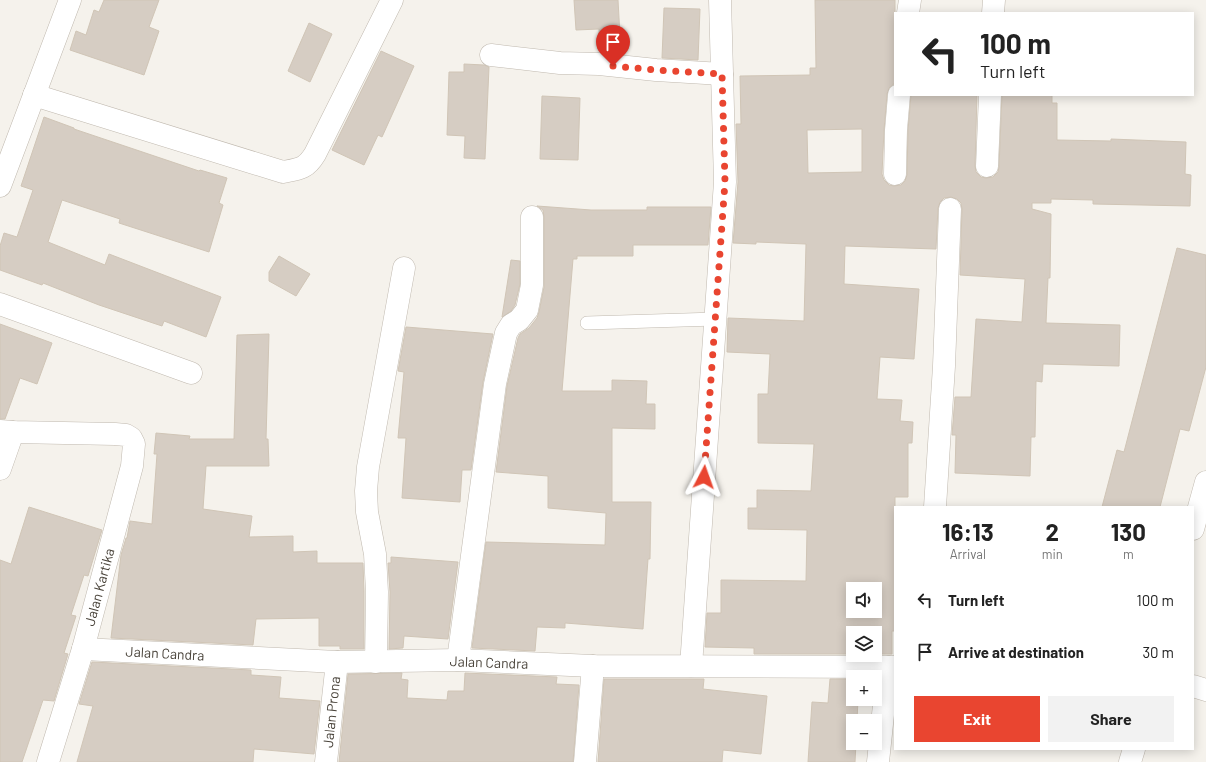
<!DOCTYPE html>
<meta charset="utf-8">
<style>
body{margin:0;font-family:Barlow,sans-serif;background:#f2f2f2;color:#222;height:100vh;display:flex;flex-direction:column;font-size:15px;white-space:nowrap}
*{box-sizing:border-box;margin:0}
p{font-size:13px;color:#767676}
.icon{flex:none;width:22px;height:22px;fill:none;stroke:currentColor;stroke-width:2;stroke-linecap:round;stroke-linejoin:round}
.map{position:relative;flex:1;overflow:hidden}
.sheet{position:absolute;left:894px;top:506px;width:300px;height:244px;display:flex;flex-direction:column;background:#fff;border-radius:0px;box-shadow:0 2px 10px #0003}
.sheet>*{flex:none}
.hud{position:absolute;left:894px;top:12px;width:300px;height:84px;border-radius:0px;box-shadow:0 2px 10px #0003;background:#fff;color:#222;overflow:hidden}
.fabs{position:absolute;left:846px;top:582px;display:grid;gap:8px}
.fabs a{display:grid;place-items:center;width:36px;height:36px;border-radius:0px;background:#fff;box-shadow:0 2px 10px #0003;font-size:20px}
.pin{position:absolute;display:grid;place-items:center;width:34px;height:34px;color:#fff;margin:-41px -17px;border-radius:50% 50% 50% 0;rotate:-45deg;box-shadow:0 0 4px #0007}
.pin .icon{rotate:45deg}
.me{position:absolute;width:44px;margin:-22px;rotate:4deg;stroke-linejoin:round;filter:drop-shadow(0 0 3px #0008)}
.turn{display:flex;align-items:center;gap:14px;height:84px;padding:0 20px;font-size:18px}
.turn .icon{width:52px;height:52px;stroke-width:2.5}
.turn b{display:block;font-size:28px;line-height:34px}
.eta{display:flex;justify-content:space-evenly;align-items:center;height:68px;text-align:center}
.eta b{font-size:24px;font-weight:700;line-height:28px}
.primary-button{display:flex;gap:8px;margin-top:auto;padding:8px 20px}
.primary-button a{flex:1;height:46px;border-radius:0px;background:#e94530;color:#fff;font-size:16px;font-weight:700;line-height:46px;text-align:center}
.primary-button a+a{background:#f2f2f2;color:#222}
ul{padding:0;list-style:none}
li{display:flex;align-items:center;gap:12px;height:52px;padding:0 20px}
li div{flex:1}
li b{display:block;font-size:15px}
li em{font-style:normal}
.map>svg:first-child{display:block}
.building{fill:#d6cdc3;stroke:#d0c5b6;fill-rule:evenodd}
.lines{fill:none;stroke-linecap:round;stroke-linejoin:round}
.lane-casing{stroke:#c0b9af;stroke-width:14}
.street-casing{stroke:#c0b9af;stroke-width:23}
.lane{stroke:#fff;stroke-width:13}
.street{stroke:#fff;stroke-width:22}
.route{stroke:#e94530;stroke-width:7;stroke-dasharray:0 12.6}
.labels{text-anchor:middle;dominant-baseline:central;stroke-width:3;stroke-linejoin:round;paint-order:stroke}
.street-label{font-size:14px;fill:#49433a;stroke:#fff}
</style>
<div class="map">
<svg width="1206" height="762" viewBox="0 0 1206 762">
<rect width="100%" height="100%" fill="#f5f2ec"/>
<!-- building -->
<g class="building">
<path d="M104,0H159L149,27L159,31L144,75L70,50L76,31L86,35L94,10L99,12Z"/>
<path d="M574,0H618L621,54L600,52L599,29L576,30Z"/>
<path d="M815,0H895V83L889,88L887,94L884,130L882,174L884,180L889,185L894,186L901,185L905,181L907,175L908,131L911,95H977L975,166L976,172L981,177L986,178L993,177L998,172L999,167L1002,95H1052V103H1057V140L1111,141V139L1186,142L1185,174L1191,175L1190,206L1093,204V200L1051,199V203H1032V209L1051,214L1050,278H1048L1046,323L1120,325L1119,366L1043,364L1042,382L1036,381L1035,437H1031L1030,476L955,473L956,435H952L955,397H971L976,319L1022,322L1025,279L960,275L962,209L961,203L957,199L951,197L944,198L940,202L938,208L936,249L845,246L844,284L919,289L914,359L880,357L877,399L902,400L900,421L913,422L912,443H908V497H895V631H892V654H875V633H853V654H754V648L705,647L707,613H721V580L806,581L807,530L748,529V508H757V490L811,491L814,444L758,443V394H768L770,354L727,352L728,318L804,321L806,244L756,242V244L733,243L738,182L736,124H741L740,76L810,75V68H816ZM862,129V172L808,173L807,130ZM853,589H875V611H853Z"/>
<path d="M664,8L700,9L698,60L662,58Z"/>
<path d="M309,23L332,34L310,82L288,71Z"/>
<path d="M381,51L414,66L382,137L378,135L364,165L332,150Z"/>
<path d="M464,64L484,65L489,67L485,159L464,158L465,136L447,135L449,72H464Z"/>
<path d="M542,96L580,98L578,160L540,159Z"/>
<path d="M44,117L74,128V129L199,171L200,170L227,178L219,203L223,205L209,252L119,223L120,219L62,200L48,242L105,265L109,254L221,297L206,337L164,321L162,326L99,305L43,283L42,285L0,270V246L4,233L17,237L33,190L21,186Z"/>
<path d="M537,206L591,210H647V207H711L708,245H633V256H577V259H573L562,391H612V380L647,381L646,404H655V429L612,428V502H651L650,559H648L643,629L565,623V628L537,627L535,651L472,648L486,542L605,545L606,513L548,508V476L496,472L507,386L518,338L520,334L529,328L537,318L539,312L544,287V217L543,210Z"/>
<path d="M1177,248L1206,255V367L1189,431L1180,429L1160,507H1102L1117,450L1124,452Z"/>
<path d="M279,256L310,274L296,296L269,281V272Z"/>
<path d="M511,260L520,261V284L515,305L511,311L502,317Z"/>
<path d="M0,324L52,343L37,384L20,378L5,419H0Z"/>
<path d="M406,327L493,334L483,382L471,470H462L460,502L402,498L406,438H398L404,372L398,371Z"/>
<path d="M269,334L266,439H268L269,466H206L203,509L252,516L249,537L293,536V552L317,551V563H363L364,592V649H340V646H319V618L256,619L253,645L111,638L121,555L126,538H127L130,521L152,524L157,454H154L156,433L190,436L189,439H234L237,335Z"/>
<path d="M29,507L102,530L88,576L84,575L71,615L76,616L64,653L68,654L54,701L43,700L22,762H0V560L11,564Z"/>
<path d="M391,557L458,562L448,639L404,636L403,648L389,649L390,592L388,563H391Z"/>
<path d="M92,662L251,670V675L281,677L279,698L320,701L314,754L254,749L253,762H77L93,706L79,704Z"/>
<path d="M402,673L401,679L408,680L407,698L447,700L448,691H464L465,673L557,677L556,684L579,685L573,762H339L348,674Z"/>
<path d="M604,679H704L703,689L767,696L761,754L723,750L722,762H598Z"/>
<path d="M830,679H853V699H858L857,721H853V743H856L855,762H808L812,702L828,703Z"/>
</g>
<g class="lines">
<defs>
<path id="lane" d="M587,323L716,319"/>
<g id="street">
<path d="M908,13L910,0"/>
<path d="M993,13L994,0"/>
<path d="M491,55L560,63L599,64L656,70L722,74"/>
<path d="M34,95L283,172C299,169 306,169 315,154L392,0"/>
<path d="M987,166L990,95"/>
<path d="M895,174L896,130L899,95"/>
<path d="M0,186L70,0"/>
<path d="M0,304L191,373"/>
<path d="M0,431L13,432L115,434L126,435L131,438L134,444L132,466L83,649L48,762"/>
<path d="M0,469L13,432"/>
<path d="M935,507L944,366L950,209"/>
<path d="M1193,529L1206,482"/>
<path d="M83,649L337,662L458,660L593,666L895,667"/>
<path d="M458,660L495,384L506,333L511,325L519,320L527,310L532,285V217"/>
<path d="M376,662L377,592L375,554L367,512L366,491L368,467L404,268"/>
<path d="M691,666L725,182L720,0"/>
<path d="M1193,686L1206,690"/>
<path d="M326,762L337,662"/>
<path d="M585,762L593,666"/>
<path d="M878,762L888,667"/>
<path d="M1130,762L1134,749"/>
</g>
</defs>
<!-- lane casing -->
<use href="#lane" class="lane-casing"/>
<!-- street casing -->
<use href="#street" class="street-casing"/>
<!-- lane -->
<use href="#lane" class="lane"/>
<!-- street -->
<use href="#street" class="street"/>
</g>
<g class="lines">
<!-- route -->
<path class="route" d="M613,66L656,70L722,74L725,182L704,477"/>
</g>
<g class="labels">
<!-- street labels -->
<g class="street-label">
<text transform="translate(99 587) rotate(-75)">Jalan Kartika</text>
<text transform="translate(165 653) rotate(3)">Jalan Candra</text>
<text transform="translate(489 662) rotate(2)">Jalan Candra</text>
<text transform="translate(331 712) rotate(-84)">Jalan Prona</text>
</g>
</g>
</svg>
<div class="fabs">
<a><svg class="icon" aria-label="sound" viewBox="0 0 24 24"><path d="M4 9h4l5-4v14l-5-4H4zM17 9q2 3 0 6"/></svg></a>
<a><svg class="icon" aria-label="layers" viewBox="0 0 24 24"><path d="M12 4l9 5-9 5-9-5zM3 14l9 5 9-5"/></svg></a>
<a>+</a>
<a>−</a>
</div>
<div class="pin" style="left:613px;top:66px;background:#d93025"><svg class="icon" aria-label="arrive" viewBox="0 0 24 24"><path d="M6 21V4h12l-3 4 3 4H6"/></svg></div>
<svg class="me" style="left:704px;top:477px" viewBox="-20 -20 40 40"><path d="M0-17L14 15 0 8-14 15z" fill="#e94530" stroke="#fff" stroke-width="4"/></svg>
<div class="hud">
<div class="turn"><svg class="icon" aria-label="left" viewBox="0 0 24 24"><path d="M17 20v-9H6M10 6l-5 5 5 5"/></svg><div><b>100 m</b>Turn left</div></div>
</div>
<section class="sheet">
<div class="eta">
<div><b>16:13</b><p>Arrival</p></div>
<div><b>2</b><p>min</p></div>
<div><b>130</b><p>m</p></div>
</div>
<ul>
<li><svg class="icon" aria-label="left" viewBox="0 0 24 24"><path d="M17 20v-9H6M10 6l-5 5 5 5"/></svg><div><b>Turn left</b></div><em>100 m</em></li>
<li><svg class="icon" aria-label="arrive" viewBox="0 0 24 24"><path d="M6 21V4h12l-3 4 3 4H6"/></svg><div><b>Arrive at destination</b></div><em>30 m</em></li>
</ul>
<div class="primary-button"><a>Exit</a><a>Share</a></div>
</section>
</div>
